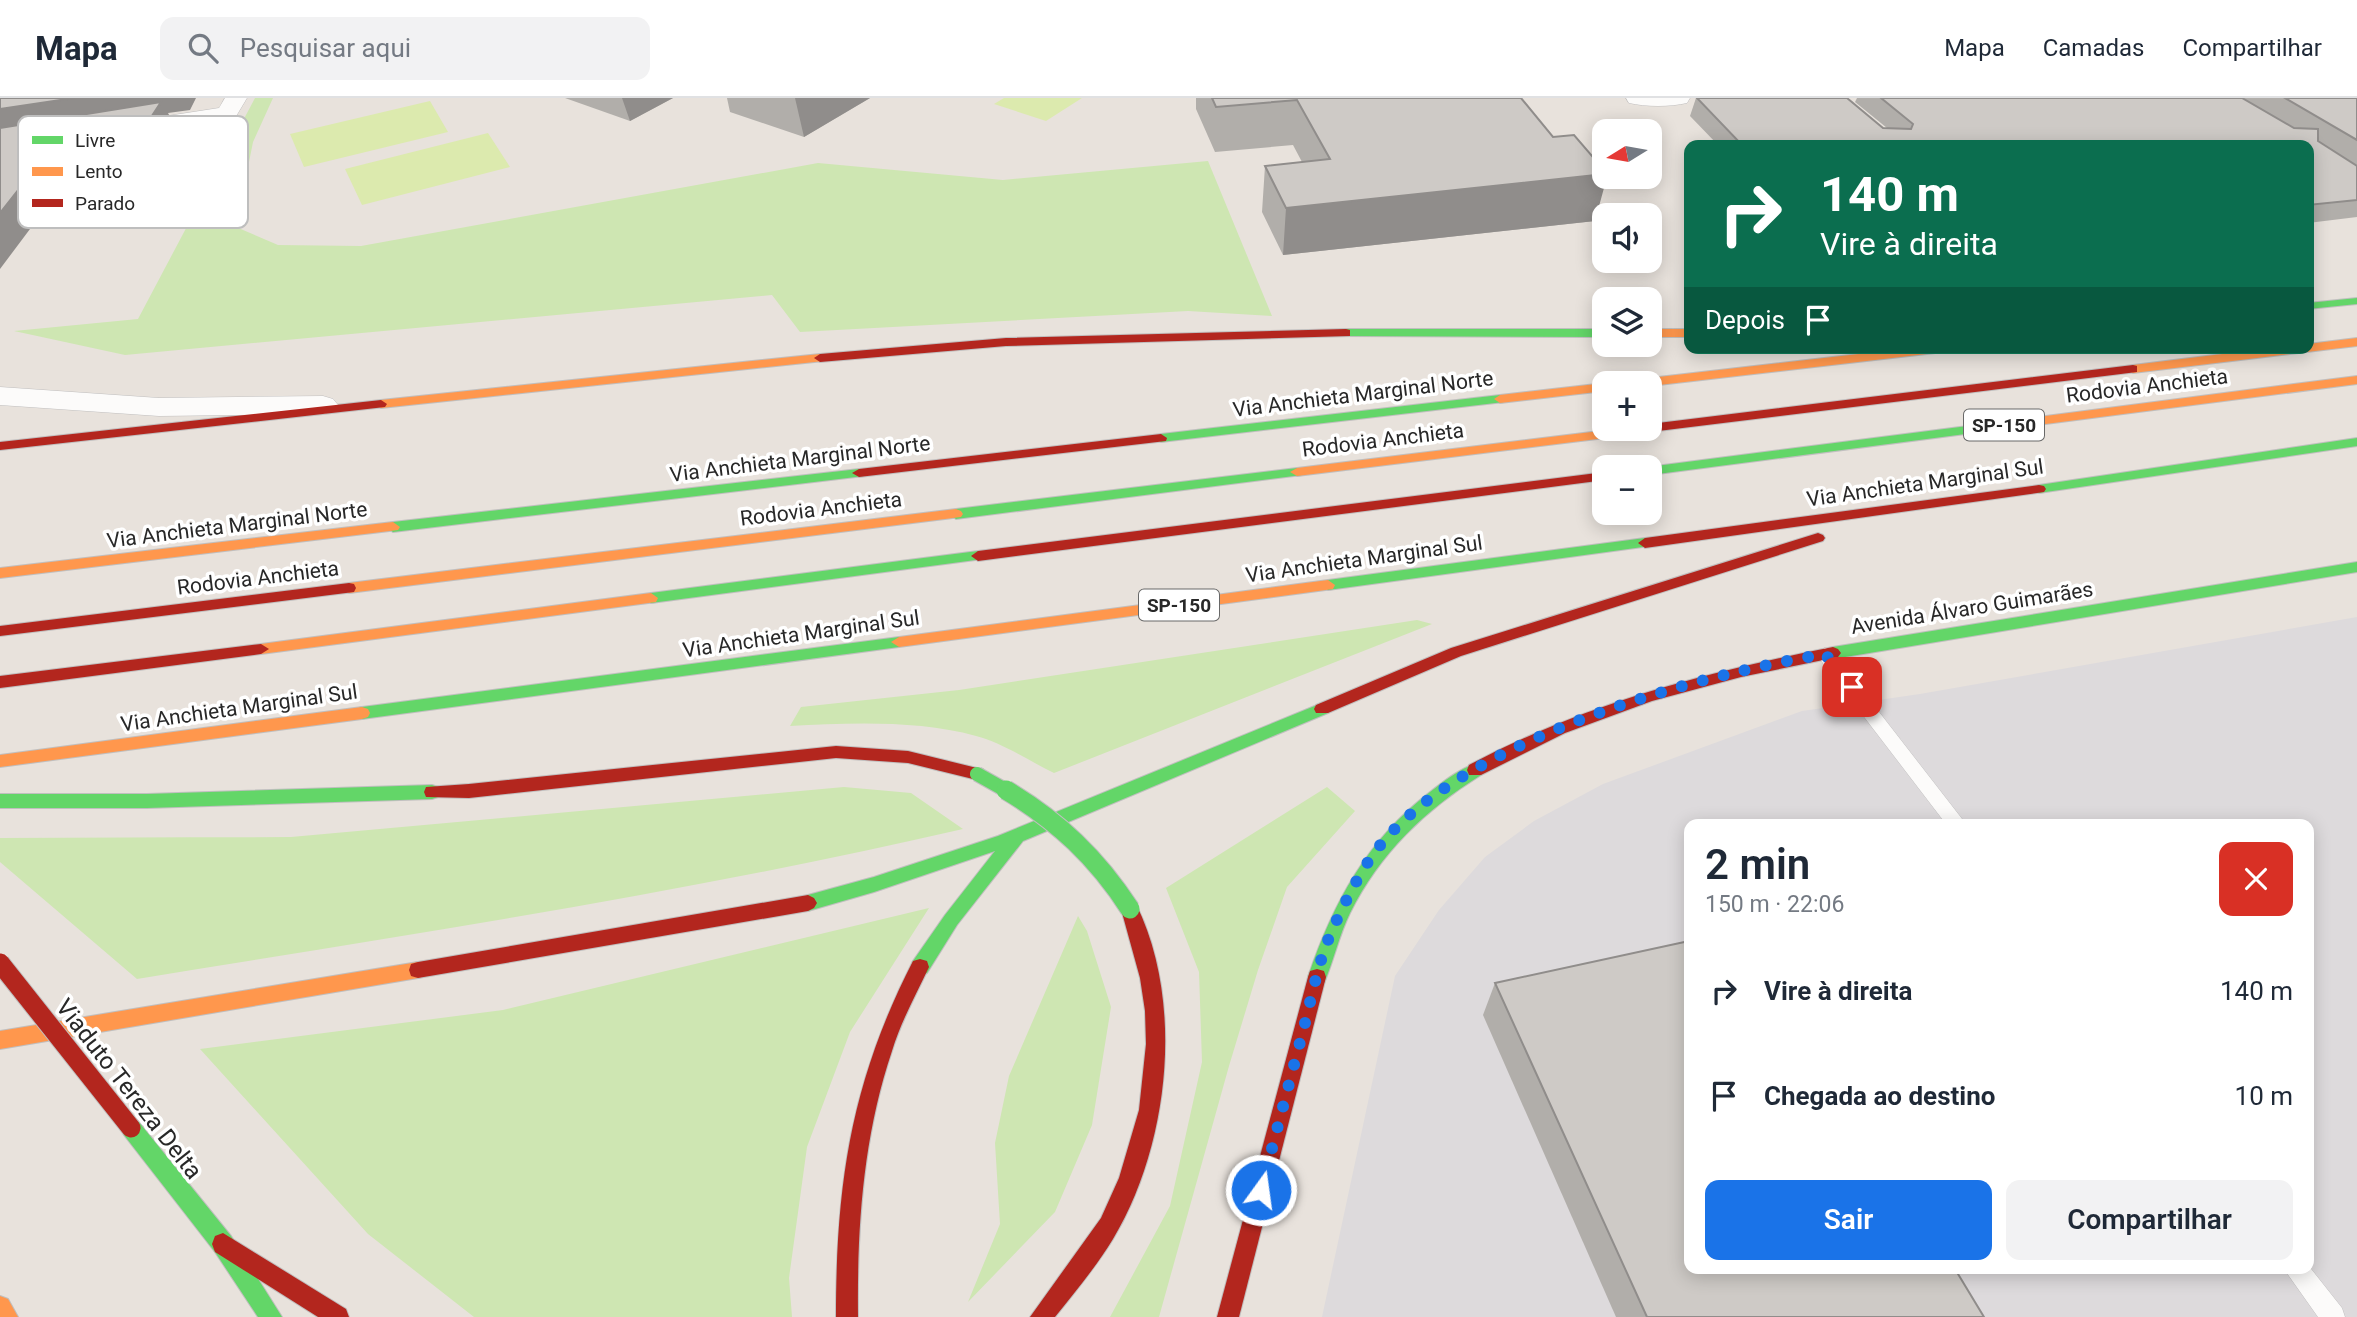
<!DOCTYPE html>
<html lang="pt">
<meta charset="utf-8">
<style>
body{margin:0;font-family:Roboto,sans-serif;background:#f2f2f3;color:#1f2937;height:100vh;display:flex;flex-direction:column;font-size:26px;white-space:nowrap}
*{box-sizing:border-box;margin:0}
p{font-size:23px;color:#747a83}
.icon{flex:none;width:38px;height:38px;fill:none;stroke:currentColor;stroke-width:2;stroke-linecap:round;stroke-linejoin:round}
.map{position:relative;flex:1;overflow:hidden}
.panel{position:absolute;left:1684px;top:721px;width:630px;height:455px;display:flex;flex-direction:column;background:#fff;border-radius:14px;box-shadow:0 4px 18px #0003}
.panel>*{flex:none}
.guide{position:absolute;left:1684px;top:42px;width:630px;height:214px;border-radius:14px;box-shadow:0 4px 18px #0003;background:#0b6e4f;color:#fff;overflow:hidden}
.needle{width:46px;rotate:259deg}
.buttons{position:absolute;left:1592px;top:21px;display:grid;gap:14px}
.buttons a{display:grid;place-items:center;width:70px;height:70px;border-radius:14px;background:#fff;box-shadow:0 4px 18px #0003;font-size:35px}
.pin{position:absolute;display:grid;place-items:center;width:60px;height:60px;color:#fff;margin:-30px;border-radius:14px;box-shadow:0 4px 10px #0006}
.me{position:absolute;width:77px;margin:-38px;rotate:14deg;stroke-linejoin:round;filter:drop-shadow(0 0 5px #0008)}
.turn{display:flex;align-items:center;gap:24px;height:147px;padding:0 21px;font-size:32px}
.turn .icon{width:91px;height:91px;stroke-width:2.5}
.turn b{display:block;font-size:49px;line-height:60px}
.then{display:flex;align-items:center;height:66px;padding:0 21px;background:#0003;gap:14px;font-size:26px}
.round{display:grid;place-items:center;flex:none;width:74px;height:74px;border-radius:14px;background:#f2f2f3}
.summary{display:flex;align-items:center;justify-content:space-between;height:119px;padding:0 21px}
h1{font-size:42px;font-weight:600;line-height:52px}
.primary-button{display:flex;gap:14px;margin-top:auto;padding:14px 21px}
.primary-button a{flex:1;height:80px;border-radius:14px;background:#1a73e8;color:#fff;font-size:28px;font-weight:600;line-height:80px;text-align:center}
.primary-button a+a{background:#f2f2f3;color:#1f2937}
ul{padding:0;list-style:none}
li{display:flex;align-items:center;gap:21px;height:105px;padding:0 21px}
li div{flex:1}
li b{display:block;font-size:26px}
li em{font-style:normal}
header{display:flex;align-items:center;gap:42px;box-sizing:border-box;height:98px;padding:0 35px;background:#fff;border-bottom:2px solid #e0e1e3}
header strong{font-size:33px}
nav{display:flex;gap:38px;margin-inline-start:auto;font-size:24px}
.search{width:490px;height:63px;background:#f2f2f3;display:flex;align-items:center;gap:18px;box-sizing:border-box;padding:0 24px;border-radius:14px;color:#747a83;font-size:26px}
.map>svg:first-child{display:block}
.industrial{fill:#dddadc;fill-rule:evenodd}
.green{fill:#cee6b2}
.pitch{fill:#dceaae}
.lines{fill:none;stroke-linecap:round;stroke-linejoin:round}
.lane-casing{stroke:#c0bfbf;stroke-width:1}
.street-casing{stroke:#c0bfbf;stroke-width:1}
.fast-casing{stroke:#c0bfbf;stroke-width:2}
.slow-casing{stroke:#c0bfbf;stroke-width:2}
.jam-casing{stroke:#c0bfbf;stroke-width:2}
.lane{fill:#fcfbfa;fill-rule:evenodd}
.street{fill:#fcfbfa;fill-rule:evenodd}
.fast{fill:#63d668;fill-rule:evenodd}
.slow{fill:#ff974d;fill-rule:evenodd}
.jam{fill:#b3261e;fill-rule:evenodd}
.fast-bridge-far1-casing{stroke:#c0bfbf;stroke-width:16;stroke-linecap:butt}
.fast-bridge-casing{stroke:#c0bfbf;stroke-width:21;stroke-linecap:butt}
.jam-bridge-casing{stroke:#c0bfbf;stroke-width:21;stroke-linecap:butt}
.fast-bridge-far1{stroke:#63d668;stroke-width:14}
.fast-bridge{stroke:#63d668;stroke-width:19}
.jam-bridge{stroke:#b3261e;stroke-width:19}
.wall{fill:#b1aeaa}
.shaded-wall{fill:#908d8b}
.building{fill:#cecac6;stroke:#908d8b;stroke-width:2}
.route{stroke:#1a73e8;stroke-width:12;stroke-dasharray:0 21.6}
.labels{text-anchor:middle;dominant-baseline:central;stroke-width:7;stroke-linejoin:round;paint-order:stroke}
.shield{fill:#fff;stroke:#686868;stroke-width:2}
.shield-label{font-size:19px;font-weight:bold;fill:#282828}
.street-label{font-size:21px;fill:#282828;stroke:#fff}
.near-street-label{font-size:24px;fill:#282828;stroke:#fff}
.key{fill:#fff;stroke:#bebebe;stroke-width:2}
.key-label{font-size:19px;fill:#282828}
</style>
<header>
<strong>Mapa</strong>
<div class="search"><svg class="icon" aria-label="search" viewBox="0 0 24 24"><circle cx="10" cy="10" r="6"/><path d="M15 15l6 6"/></svg>Pesquisar aqui</div>
<nav><a>Mapa</a><a>Camadas</a><a>Compartilhar</a></nav>
</header>
<div class="map">
<svg width="2357" height="1219" viewBox="0 0 2357 1219">
<rect width="100%" height="100%" fill="#e8e2dc"/>
<!-- industrial -->
<path class="industrial" d="M2357,519V1219H1322L1395,878L1439,812L1485,759L1534,723L1603,686L1802,613L1920,596ZM1689,726H2308V1171H1689Z"/>
<!-- green -->
<g class="green">
<path d="M255,0H273L253,44L236,129L278,147L361,148L818,65L1003,82L1208,63L1272,218L1188,213L800,234L772,197L125,257L14,233L138,221Z"/>
<path d="M1417,522L1432,526L1054,675C1029,663 1003,645 976,638C918,622 850,625 790,628L801,609L959,592Z"/>
<path d="M844,689L911,695L963,731C691,794 413,836 137,881L0,764V740L291,739Z"/>
<path d="M1327,689L1355,713L1287,789L1258,872L1229,968L1159,1219H1110L1170,1108L1202,964L1199,874L1166,790Z"/>
<path d="M929,810L850,934L807,1049L789,1180L792,1219H474L368,1136L200,951L503,912Z"/>
<path d="M1078,818L1087,833L1111,909L1092,1027L1055,1114L968,1204L1000,1126L995,1045L1009,978Z"/>
</g>
<!-- pitch -->
<g class="pitch">
<path d="M1004,0H1082L1046,23L994,6Z"/>
<path d="M430,3L448,34L304,69L290,36Z"/>
<path d="M488,35L510,69L362,107L345,71Z"/>
</g>
<g class="lines">
<defs>
<g id="lane">
<path d="M1825,550L1831,552L1966,726H1946L1819,560L1817,556Z"/>
<path d="M2308,1167L2342,1210L2345,1219H2318L2284,1171H2308Z"/>
</g>
<g id="street">
<path d="M225,0H247L235,20L122,39L114,37L111,32L114,27L122,25L219,10Z"/>
<path d="M1626,0H1690L1687,5C1670,9 1646,9 1629,5Z"/>
<path d="M0,289L159,300L323,298L333,301L338,307L333,313L323,316L159,318L0,307Z"/>
</g>
<g id="fast">
<path d="M2357,200V206L2308,211V205Z"/>
<path d="M1346,231H1605V239L1342,238V232Z"/>
<path d="M1500,297L1504,298V304L1161,344L1155,340L1161,336Z"/>
<path d="M1999,324L2004,325V331L1650,377V369H1648Z"/>
<path d="M2357,340V348L2039,395L2032,391L2039,387Z"/>
<path d="M1297,370L1304,374L1302,377L956,421L949,416L956,411Z"/>
<path d="M859,371L866,375L864,378L393,434L386,429L393,424Z"/>
<path d="M1645,440L1650,442L1652,445L1650,448L1328,492L1321,487L1328,482Z"/>
<path d="M978,453L983,455L985,458L983,461L651,505L644,500L651,495Z"/>
<path d="M2357,464V474L1833,561L1825,555L1833,549Z"/>
<path d="M899,539L907,544L899,549L362,621L356,619L354,615L356,611L362,609Z"/>
<path d="M1322,605L1328,607L1330,611L1328,615L1023,743L957,827L927,875L920,877L913,875L911,869L913,863L945,817L995,753L874,794L808,813L802,810L799,805L802,800L808,797L874,779L998,738Z"/>
<path d="M1475,666L1481,667L1483,672L1481,677C1425,712 1380,755 1350,815C1339,837 1334,862 1324,885L1317,887L1310,885L1308,879C1333,805 1367,742 1430,694C1443,684 1459,671 1475,666Z"/>
<path d="M432,687L438,689L440,694L438,699L432,701L147,710H0V696H147Z"/>
<path d="M131,1020L138,1023L231,1138L282,1219H258L215,1154L124,1037L121,1030L124,1023Z"/>
</g>
<g id="slow">
<rect x="1650" y="231" width="39" height="8"/>
<path d="M2357,240V248L2133,275L2127,271L2133,267L2271,250H2308V246Z"/>
<path d="M1911,250H1950L1944,254L1650,288V285H1635L1641,281Z"/>
<path d="M820,256L826,260L824,263L381,310L375,306L381,302Z"/>
<path d="M2357,278V286L1999,332L1993,328L1999,324Z"/>
<path d="M1605,285V293L1500,305L1494,301L1500,297Z"/>
<path d="M1650,328L1652,331L1646,335L1297,378L1290,374L1297,370L1616,331H1650Z"/>
<path d="M956,411L961,413L963,416L961,419L349,495L342,490L349,485Z"/>
<path d="M393,424L400,429L398,432L0,480V470Z"/>
<path d="M1328,482L1335,487L1333,491L899,549L891,544L899,539Z"/>
<path d="M651,495L658,500L656,504L261,556L253,551L261,546Z"/>
<path d="M362,609L368,611L370,615L368,619L362,621L0,669V657Z"/>
<path d="M418,864L425,866L427,872L425,878L418,880L0,951V933Z"/>
<path d="M0,1198L8,1201L18,1219H0Z"/>
</g>
<g id="jam">
<path d="M1346,231L1350,232V238L1006,248L820,264L814,260L820,256L1006,240Z"/>
<path d="M2133,267L2137,268V274L1650,334L1644,331H1650V326Z"/>
<path d="M381,302L387,306L385,309L0,352V344Z"/>
<path d="M1161,336L1167,340L1166,343L859,379L852,375L859,371Z"/>
<path d="M1605,374V382L978,463L971,458L978,453Z"/>
<path d="M2039,387L2044,388L2046,391L2044,394L1645,450L1638,445L1645,440Z"/>
<path d="M1818,435L1823,437L1825,440L1823,443L1461,558L1328,615H1316L1314,611L1316,607L1451,550Z"/>
<path d="M349,485L354,486L356,490L354,494L0,538V528Z"/>
<path d="M261,546L269,551L261,556L0,590V578Z"/>
<path d="M1833,549L1838,551L1841,555L1838,559L1741,579L1652,603L1565,635L1481,677H1469L1467,672L1469,667C1584,606 1706,574 1833,549Z"/>
<path d="M836,648L908,653L977,670L983,671L985,676L983,681L977,682L908,665L836,660L469,700L426,699L424,694L426,689L469,686Z"/>
<path d="M808,797L814,800L817,805L814,810L808,813L418,880L411,878L409,872L411,866L418,864Z"/>
<path d="M1130,803L1136,806C1185,905 1169,1048 1113,1141C1096,1169 1075,1194 1055,1219H1030L1101,1120L1119,1080L1139,1012L1146,946L1145,913L1140,880L1121,811L1124,806Z"/>
<path d="M920,861L927,863L929,869C916,897 901,923 892,953C863,1039 857,1129 858,1219H836C836,1085 851,984 913,863Z"/>
<path d="M1317,871L1324,873L1326,879L1239,1219H1217L1308,879L1310,873Z"/>
<path d="M223,1135L346,1211L349,1219H318L215,1154L212,1146L215,1138Z"/>
</g>
</defs>
<!-- lane casing -->
<use href="#lane" class="lane-casing"/>
<!-- street casing -->
<use href="#street" class="street-casing"/>
<!-- fast casing -->
<use href="#fast" class="fast-casing"/>
<!-- slow casing -->
<use href="#slow" class="slow-casing"/>
<!-- jam casing -->
<use href="#jam" class="jam-casing"/>
<!-- lane -->
<use href="#lane" class="lane"/>
<!-- street -->
<use href="#street" class="street"/>
<!-- fast -->
<use href="#fast" class="fast"/>
<!-- slow -->
<use href="#slow" class="slow"/>
<!-- jam -->
<use href="#jam" class="jam"/>
<defs>
<path id="fast-bridge-far1" d="M977,676L1009,694"/>
<path id="fast-bridge" d="M1006,692C1058,723 1097,760 1130,811"/>
<path id="jam-bridge" d="M0,865L131,1030"/>
</defs>
<!-- fast-bridge-far1 casing -->
<use href="#fast-bridge-far1" class="fast-bridge-far1-casing"/>
<!-- fast-bridge casing -->
<use href="#fast-bridge" class="fast-bridge-casing"/>
<!-- jam-bridge casing -->
<use href="#jam-bridge" class="jam-bridge-casing"/>
<!-- fast-bridge-far1 -->
<use href="#fast-bridge-far1" class="fast-bridge-far1"/>
<!-- fast-bridge -->
<use href="#fast-bridge" class="fast-bridge"/>
<!-- jam-bridge -->
<use href="#jam-bridge" class="jam-bridge"/>
</g>
<!-- wall -->
<g class="wall">
<path d="M565,0H673L630,23Z"/>
<path d="M727,0H870L804,39L730,14Z"/>
<path d="M1196,0H1521L1595,123L1283,157L1262,114L1265,68L1302,64L1293,47L1215,54L1196,11Z"/>
<path d="M1696,0H1847L1883,30H1887L1855,4L1857,0H2357V119L2308,125V47H1718L1690,18Z"/>
<path d="M1495,885L1984,1219H1616L1483,917Z"/>
</g>
<!-- shaded-wall -->
<g class="shaded-wall">
<path d="M74,0H196L190,12L168,15L177,32L146,81L60,91L0,171V115L41,63L0,42V11Z"/>
<path d="M622,0H673L630,23Z"/>
<path d="M795,0H870L804,39Z"/>
<path d="M1605,76V79H1607L1595,123L1283,157L1286,110Z"/>
</g>
<!-- building -->
<g class="building">
<path d="M0,0H74L0,11Z"/>
<path d="M1212,0H1521L1553,39L1574,37L1605,73V76L1286,110L1265,68L1330,61L1297,2L1216,9Z"/>
<path d="M1697,0H1847L1883,30L1911,31L1913,26L1881,0H2242L2294,30L2318,31V43L2357,68V102L2308,107V47H1742Z"/>
<path d="M2285,0H2357V42Z"/>
<path d="M161,4L129,53L41,63L0,115V30Z"/>
<path d="M1689,843V1171H1955L1984,1219H1647L1495,885Z"/>
</g>
<g class="lines">
<!-- route -->
<path class="route" d="M1261,1092C1275,1039 1289,986 1303,933C1312,898 1319,859 1335,826C1349,796 1366,761 1390,736C1482,637 1694,578 1825,556L1852,589"/>
</g>
<g class="labels">
<!-- shield labels -->
<g class="shield">
<rect x="1964" y="311.5" width="80" height="31" rx="5"/>
<rect x="1139" y="491.5" width="80" height="31" rx="5"/>
</g>
<g class="shield-label">
<text x="2004" y="327">SP-150</text>
<text x="1179" y="507">SP-150</text>
</g>
<!-- street labels -->
<g class="street-label">
<text transform="translate(2147 288) rotate(-7)">Rodovia Anchieta</text>
<text transform="translate(1363 296) rotate(-7)">Via Anchieta Marginal Norte</text>
<text transform="translate(1383 342) rotate(-7)">Rodovia Anchieta</text>
<text transform="translate(800 361) rotate(-7)">Via Anchieta Marginal Norte</text>
<text transform="translate(1925 385) rotate(-8)">Via Anchieta Marginal Sul</text>
<text transform="translate(821 411) rotate(-7)">Rodovia Anchieta</text>
<text transform="translate(237 427) rotate(-7)">Via Anchieta Marginal Norte</text>
<text transform="translate(1364 461) rotate(-8)">Via Anchieta Marginal Sul</text>
<text transform="translate(258 480) rotate(-7)">Rodovia Anchieta</text>
<text transform="translate(1972 510) rotate(-9)">Avenida Álvaro Guimarães</text>
<text transform="translate(801 536) rotate(-8)">Via Anchieta Marginal Sul</text>
<text transform="translate(239 610) rotate(-8)">Via Anchieta Marginal Sul</text>
</g>
<!-- near-street labels -->
<g class="near-street-label">
<text transform="translate(129 991) rotate(52)">Viaduto Tereza Delta</text>
</g>
</g>
<!-- legend -->
<rect x="18" y="18" width="230" height="112" rx="10" class="key"/>
<rect x="32" y="38" width="31" height="8" fill="#63d668"/>
<rect x="32" y="69" width="31" height="9" fill="#ff974d"/>
<rect x="32" y="101" width="31" height="8" fill="#b3261e"/>
<g class="key-label">
<text x="75" y="49">Livre</text>
<text x="75" y="80">Lento</text>
<text x="75" y="112">Parado</text>
</g>
</svg>
<div class="buttons">
<a><svg class="needle" viewBox="-14 -14 28 28"><path d="M0-13l5 13h-10z" fill="#e53935"/><path d="M0 13l5-13h-10z" fill="#747a83"/></svg></a>
<a><svg class="icon" aria-label="sound" viewBox="0 0 24 24"><path d="M4 9h4l5-4v14l-5-4H4zM17 9q2 3 0 6"/></svg></a>
<a><svg class="icon" aria-label="layers" viewBox="0 0 24 24"><path d="M12 4l9 5-9 5-9-5zM3 14l9 5 9-5"/></svg></a>
<a>+</a>
<a>−</a>
</div>
<div class="pin" style="left:1852px;top:589px;background:#d93025"><svg class="icon" aria-label="arrive" viewBox="0 0 24 24"><path d="M6 21V4h12l-3 4 3 4H6"/></svg></div>
<svg class="me" style="left:1261px;top:1092px" viewBox="-20 -20 40 40"><circle r="17" fill="#1a73e8" stroke="#fff" stroke-width="3"/><path d="M0-11L8 9 0 5-8 9z" fill="#fff"/></svg>
<div class="guide">
<div class="turn"><svg class="icon" aria-label="right" viewBox="0 0 24 24"><path d="M7 20v-9h11M14 6l5 5-5 5"/></svg><div><b>140 m</b>Vire à direita</div></div>
<div class="then">Depois<svg class="icon" aria-label="arrive" viewBox="0 0 24 24"><path d="M6 21V4h12l-3 4 3 4H6"/></svg></div>
</div>
<section class="panel">
<div class="summary"><div><h1>2 min</h1><p>150 m · 22:06</p></div><a class="round" style="background:#d93025;color:#fff"><svg class="icon" aria-label="close" viewBox="0 0 24 24"><path d="M6 6l12 12M18 6L6 18"/></svg></a></div>
<ul>
<li><svg class="icon" aria-label="right" viewBox="0 0 24 24"><path d="M7 20v-9h11M14 6l5 5-5 5"/></svg><div><b>Vire à direita</b></div><em>140 m</em></li>
<li><svg class="icon" aria-label="arrive" viewBox="0 0 24 24"><path d="M6 21V4h12l-3 4 3 4H6"/></svg><div><b>Chegada ao destino</b></div><em>10 m</em></li>
</ul>
<div class="primary-button"><a>Sair</a><a>Compartilhar</a></div>
</section>
</div>
